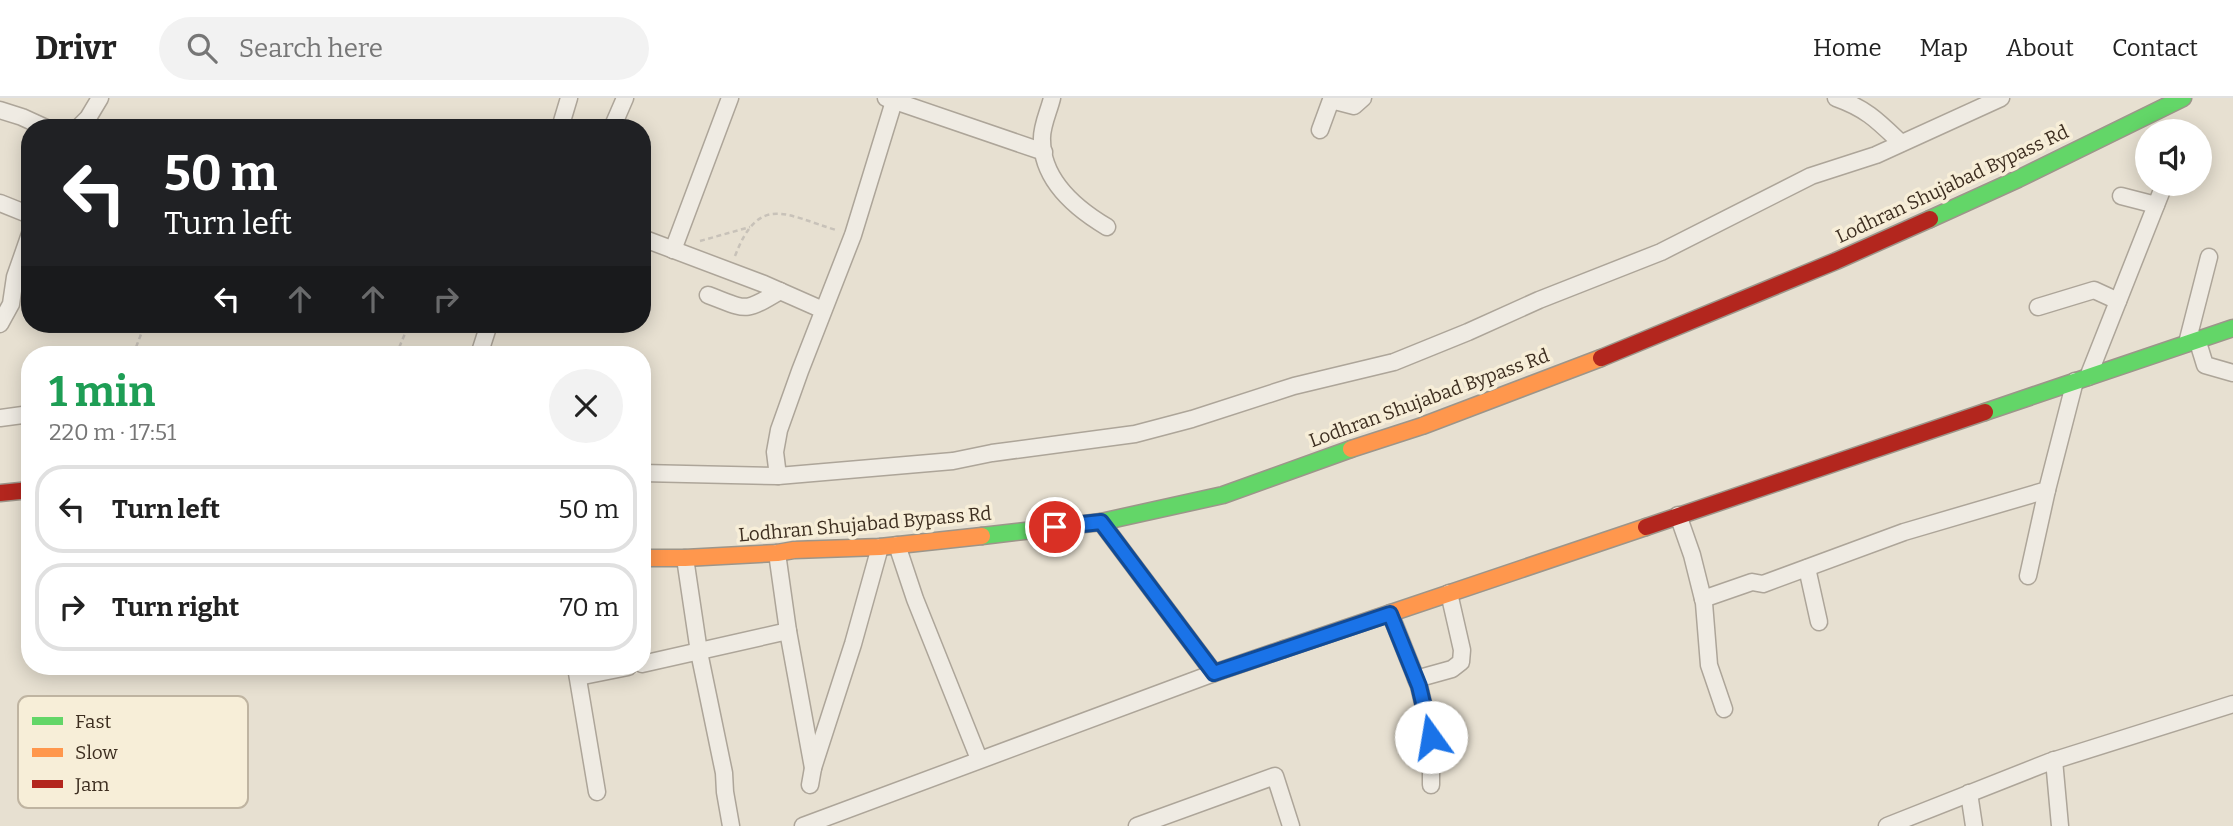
<!DOCTYPE html>
<meta charset="utf-8">
<style>
body{margin:0;font-family:Bitter,serif;background:#f2f2f2;color:#222;height:100vh;display:flex;flex-direction:column;font-size:26px;white-space:nowrap}
*{box-sizing:border-box;margin:0}
p{font-size:23px;color:#767676}
.icon{flex:none;width:38px;height:38px;fill:none;stroke:currentColor;stroke-width:2;stroke-linecap:round;stroke-linejoin:round}
.map{position:relative;flex:1;overflow:hidden}
.details{position:absolute;left:21px;top:248px;width:630px;height:329px;display:flex;flex-direction:column;background:#fff;border-radius:28px;box-shadow:0 4px 18px #0003}
.details>*{flex:none}
.guide{position:absolute;left:21px;top:21px;width:630px;height:214px;border-radius:28px;box-shadow:0 4px 18px #0003;background:#202124;color:#fff;overflow:hidden}
.buttons{position:absolute;left:2135px;top:21px;display:grid;gap:14px}
.buttons a{display:grid;place-items:center;width:77px;height:77px;border-radius:50%;background:#fff;box-shadow:0 4px 18px #0003;font-size:35px}
.pin{position:absolute;display:grid;place-items:center;width:60px;height:60px;color:#fff;margin:-30px;border:4px solid #fff;border-radius:50%;box-shadow:0 2px 7px #0007}
.me{position:absolute;width:77px;margin:-38px;rotate:347deg;stroke-linejoin:round;filter:drop-shadow(0 0 5px #0008)}
.turn{display:flex;align-items:center;gap:24px;height:147px;padding:0 28px;font-size:32px}
.turn .icon{width:91px;height:91px;stroke-width:2.5}
.turn b{display:block;font-size:49px;line-height:60px}
.lanes{display:flex;align-items:center;height:66px;padding:0 28px;background:#0003;justify-content:center;gap:35px;direction:ltr}
.lanes .off{opacity:.35}
.round{display:grid;place-items:center;flex:none;width:74px;height:74px;border-radius:37px;background:#f2f2f2}
.overview{display:flex;align-items:center;justify-content:space-between;height:119px;padding:0 28px}
h1{font-size:42px;font-weight:700;line-height:52px;color:#1e9e55}
ul{padding:0;list-style:none}
li{display:flex;align-items:center;gap:21px;height:88px;margin:0 14px 10px;padding:0 14px;border:4px solid #e0e0e0;border-radius:28px}
li div{flex:1}
li b{display:block;font-size:26px}
li em{font-style:normal}
header{display:flex;align-items:center;gap:42px;box-sizing:border-box;height:98px;padding:0 35px;background:#fff;border-bottom:2px solid #e0e0e0}
header strong{font-size:33px}
nav{display:flex;gap:38px;margin-inline-start:auto;font-size:24px}
.search{width:490px;height:63px;background:#f2f2f2;display:flex;align-items:center;gap:18px;box-sizing:border-box;padding:0 24px;border-radius:38px;color:#767676;font-size:26px}
.map>svg:first-child{display:block}
.lines{fill:none;stroke-linecap:round;stroke-linejoin:round}
.street-casing{stroke:#ada599;stroke-width:19}
.fast-casing{stroke:#9c958a;stroke-width:19}
.slow-casing{stroke:#9c958a;stroke-width:19}
.jam-casing{stroke:#9c958a;stroke-width:19}
.path{stroke:#c8c2b9;stroke-width:2.5;stroke-dasharray:5 3.5;stroke-linecap:butt}
.street{stroke:#efebe3;stroke-width:16}
.fast{stroke:#63d668;stroke-width:16}
.slow{stroke:#ff974d;stroke-width:16}
.jam{stroke:#b3261e;stroke-width:16}
.route-casing{stroke:#114b97;stroke-width:18}
.route{stroke:#1a73e8;stroke-width:12}
.labels{text-anchor:middle;dominant-baseline:central;stroke-width:7;stroke-linejoin:round;paint-order:stroke}
.street-label{font-size:19px;fill:#3d2e20;stroke:#f7eed8}
.key{fill:#f7eed8;stroke:#bfb4a1;stroke-width:2}
.key-label{font-size:19px;fill:#3d2e20}
</style>
<header>
<strong>Drivr</strong>
<div class="search"><svg class="icon" aria-label="search" viewBox="0 0 24 24"><circle cx="10" cy="10" r="6"/><path d="M15 15l6 6"/></svg>Search here</div>
<nav><a>Home</a><a>Map</a><a>About</a><a>Contact</a></nav>
</header>
<div class="map">
<svg width="2233" height="728" viewBox="0 0 2233 728">
<rect width="100%" height="100%" fill="#e7e0d1"/>
<g class="lines">
<defs>
<g id="street">
<path d="M886,0L1044,54"/>
<path d="M1052,0C1049,13 1041,29 1042,42C1042,82 1075,110 1107,129"/>
<path d="M1836,0C1867,11 1878,23 1901,45"/>
<path d="M0,12L22,19L46,30"/>
<path d="M78,30L88,20L100,0"/>
<path d="M560,30L569,0"/>
<path d="M612,30L625,0"/>
<path d="M1320,32L1331,2L1354,8L1363,0"/>
<path d="M2121,98L2156,107"/>
<path d="M0,105L30,117"/>
<path d="M642,140L764,186L823,212"/>
<path d="M673,152L730,0"/>
<path d="M708,197C748,212 743,215 780,193"/>
<path d="M2038,209L2094,192L2118,203"/>
<path d="M0,226L11,206L15,179L30,136"/>
<path d="M2197,241L2205,267L2233,275"/>
<path d="M2187,245L2209,159"/>
<path d="M479,257L489,226"/>
<path d="M2088,279L2164,87"/>
<path d="M0,320L30,316"/>
<path d="M642,375L778,378L953,363L992,355L1135,336L1192,321L1294,288L1394,264L1468,234L1539,202L1661,154L1811,78L1876,57L2001,0"/>
<path d="M778,378L775,354L779,332L800,273L853,137L895,0"/>
<path d="M1678,417L1692,457L1704,505L1709,567L1724,611"/>
<path d="M897,447L915,501L979,661"/>
<path d="M685,460L699,554L724,675L725,694L731,728"/>
<path d="M1807,470L1819,524"/>
<path d="M2028,478L2047,392"/>
<path d="M1703,501L1752,484L1763,486L1904,434L2047,392L2075,283"/>
<path d="M1390,515L1419,588L1431,639V687"/>
<path d="M788,533L813,670L810,687"/>
<path d="M642,566L788,533L777,455"/>
<path d="M576,569L597,694"/>
<path d="M578,579L628,569"/>
<path d="M1416,581L1452,571L1461,564L1462,552L1449,495"/>
<path d="M2054,662L2060,728"/>
<path d="M813,670L853,546L880,449"/>
<path d="M1969,695L1974,728"/>
<path d="M803,728L1214,575"/>
<path d="M1137,728L1275,678L1291,728"/>
<path d="M1887,728L2049,664L2233,606"/>
</g>
<g id="fast">
<path d="M1930,121L2018,81L2183,0"/>
<path d="M1985,314L2233,230"/>
<path d="M982,438L1101,424L1223,397L1351,351"/>
</g>
<g id="slow">
<path d="M1351,351L1422,328L1601,260"/>
<path d="M642,460H685L777,455L794,452L880,449L982,438"/>
<path d="M1284,551L1646,429"/>
</g>
<g id="jam">
<path d="M1601,260L1836,163L1930,121"/>
<path d="M0,395L30,392"/>
<path d="M1101,424L1214,575L1284,551"/>
<path d="M1646,429L1985,314"/>
</g>
</defs>
<!-- street casing -->
<use href="#street" class="street-casing"/>
<!-- fast casing -->
<use href="#fast" class="fast-casing"/>
<!-- slow casing -->
<use href="#slow" class="slow-casing"/>
<!-- jam casing -->
<use href="#jam" class="jam-casing"/>
<!-- path -->
<g class="path">
<path d="M700,143L750,129"/>
<path d="M735,158C759,95 786,117 836,132"/>
<path d="M133,257L145,226"/>
<path d="M396,257L409,226"/>
</g>
<!-- street -->
<use href="#street" class="street"/>
<!-- fast -->
<use href="#fast" class="fast"/>
<!-- slow -->
<use href="#slow" class="slow"/>
<!-- jam -->
<use href="#jam" class="jam"/>
</g>
<g class="lines">
<defs>
<path id="route" d="M1055,429L1101,424L1214,575L1390,516L1419,588L1431,639"/>
</defs>
<!-- route casing -->
<use href="#route" class="route-casing"/>
<!-- route -->
<use href="#route" class="route"/>
</g>
<g class="labels">
<!-- street labels -->
<g class="street-label">
<text transform="translate(1952 86) rotate(-25)">Lodhran Shujabad Bypass Rd</text>
<text transform="translate(1429 300) rotate(-20)">Lodhran Shujabad Bypass Rd</text>
<text transform="translate(865 426) rotate(-5)">Lodhran Shujabad Bypass Rd</text>
</g>
</g>
<!-- legend -->
<rect x="18" y="598" width="230" height="112" rx="10" class="key"/>
<rect x="32" y="619" width="31" height="8" fill="#63d668"/>
<rect x="32" y="650" width="31" height="9" fill="#ff974d"/>
<rect x="32" y="682" width="31" height="8" fill="#b3261e"/>
<g class="key-label">
<text x="75" y="630">Fast</text>
<text x="75" y="661">Slow</text>
<text x="75" y="693">Jam</text>
</g>
</svg>
<div class="buttons">
<a><svg class="icon" aria-label="sound" viewBox="0 0 24 24"><path d="M4 9h4l5-4v14l-5-4H4zM17 9q2 3 0 6"/></svg></a>
</div>
<div class="pin" style="left:1055px;top:429px;background:#d93025"><svg class="icon" aria-label="arrive" viewBox="0 0 24 24"><path d="M6 21V4h12l-3 4 3 4H6"/></svg></div>
<svg class="me" style="left:1431px;top:639px" viewBox="-20 -20 40 40"><circle r="19" fill="#fff"/><path d="M0-13L10 11 0 6-10 11z" fill="#1a73e8"/></svg>
<div class="guide">
<div class="turn"><svg class="icon" aria-label="left" viewBox="0 0 24 24"><path d="M17 20v-9H6M10 6l-5 5 5 5"/></svg><div><b>50 m</b>Turn left</div></div>
<div class="lanes"><svg class="icon" aria-label="left" viewBox="0 0 24 24"><path d="M17 20v-9H6M10 6l-5 5 5 5"/></svg><svg class="icon off" aria-label="ahead" viewBox="0 0 24 24"><path d="M12 20V5M6 11l6-6 6 6"/></svg><svg class="icon off" aria-label="ahead" viewBox="0 0 24 24"><path d="M12 20V5M6 11l6-6 6 6"/></svg><svg class="icon off" aria-label="right" viewBox="0 0 24 24"><path d="M7 20v-9h11M14 6l5 5-5 5"/></svg></div>
</div>
<section class="details">
<div class="overview"><div><h1>1 min</h1><p>220 m · 17:51</p></div><a class="round"><svg class="icon" aria-label="close" viewBox="0 0 24 24"><path d="M6 6l12 12M18 6L6 18"/></svg></a></div>
<ul>
<li><svg class="icon" aria-label="left" viewBox="0 0 24 24"><path d="M17 20v-9H6M10 6l-5 5 5 5"/></svg><div><b>Turn left</b></div><em>50 m</em></li>
<li><svg class="icon" aria-label="right" viewBox="0 0 24 24"><path d="M7 20v-9h11M14 6l5 5-5 5"/></svg><div><b>Turn right</b></div><em>70 m</em></li>
</ul>
</section>
</div>
